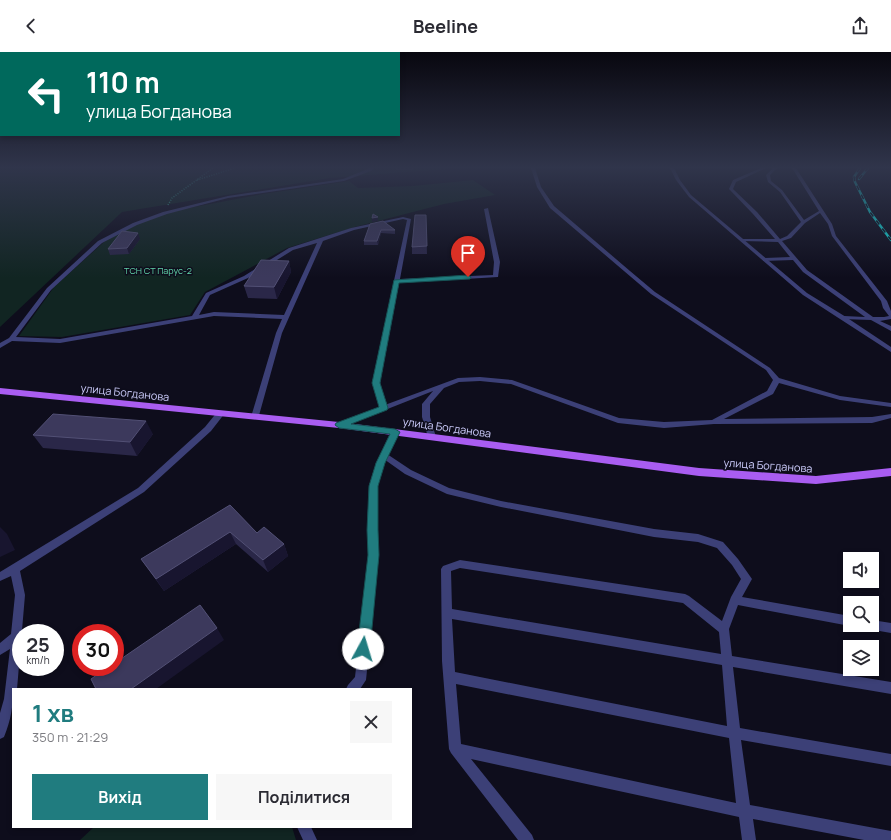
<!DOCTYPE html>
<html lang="uk">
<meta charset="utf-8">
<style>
body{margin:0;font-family:Manrope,sans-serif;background:#f7f7f7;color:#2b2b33;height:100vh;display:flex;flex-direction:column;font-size:15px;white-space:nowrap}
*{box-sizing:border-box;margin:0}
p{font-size:13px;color:#7c7c81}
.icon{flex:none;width:22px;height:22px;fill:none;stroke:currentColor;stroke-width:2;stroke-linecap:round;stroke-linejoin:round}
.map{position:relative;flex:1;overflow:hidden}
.details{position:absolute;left:12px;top:636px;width:400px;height:140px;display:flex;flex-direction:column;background:#fff;border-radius:0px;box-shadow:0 2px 6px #0003}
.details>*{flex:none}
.hud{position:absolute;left:0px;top:0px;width:400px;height:84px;box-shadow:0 2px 6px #0003;background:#00695c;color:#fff;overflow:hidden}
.buttons{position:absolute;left:843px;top:500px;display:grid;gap:8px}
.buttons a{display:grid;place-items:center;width:36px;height:36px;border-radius:0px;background:#fff;box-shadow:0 2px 6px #0003;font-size:20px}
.speed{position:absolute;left:12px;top:572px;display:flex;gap:8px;font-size:20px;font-weight:700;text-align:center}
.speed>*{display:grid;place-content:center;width:52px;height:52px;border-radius:50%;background:#fff;box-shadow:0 2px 6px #0003;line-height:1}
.speed small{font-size:10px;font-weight:400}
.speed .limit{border:6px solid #d22;background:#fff;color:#111}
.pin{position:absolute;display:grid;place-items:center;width:34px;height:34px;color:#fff;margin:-41px -17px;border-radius:50% 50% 50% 0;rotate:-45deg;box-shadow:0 0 4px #0007}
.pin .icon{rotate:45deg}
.me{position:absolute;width:44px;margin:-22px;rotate:6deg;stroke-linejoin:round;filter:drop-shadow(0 0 3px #0008)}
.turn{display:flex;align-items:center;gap:14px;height:84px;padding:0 20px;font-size:18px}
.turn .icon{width:52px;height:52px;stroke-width:2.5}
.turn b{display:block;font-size:28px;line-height:34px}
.round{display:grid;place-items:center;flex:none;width:42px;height:42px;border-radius:0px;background:#f7f7f7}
.headline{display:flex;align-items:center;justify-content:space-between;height:68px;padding:0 20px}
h1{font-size:24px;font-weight:700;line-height:30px;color:#207c7f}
.action{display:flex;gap:8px;margin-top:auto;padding:8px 20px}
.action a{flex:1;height:46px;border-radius:0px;background:#207c7f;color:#fff;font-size:16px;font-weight:700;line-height:46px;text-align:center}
.action a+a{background:#f7f7f7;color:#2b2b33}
header{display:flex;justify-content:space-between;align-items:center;height:52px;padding:0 20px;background:#fff;font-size:18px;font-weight:700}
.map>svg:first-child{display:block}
.green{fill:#112522}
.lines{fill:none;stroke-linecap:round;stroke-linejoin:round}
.path{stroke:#37a491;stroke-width:1.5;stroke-dasharray:1 1.5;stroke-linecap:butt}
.lane{fill:#3c4077;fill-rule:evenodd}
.street{fill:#3c4077;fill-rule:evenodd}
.primary{fill:#a95df1;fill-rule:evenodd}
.rail-casing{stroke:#13dfdd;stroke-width:2.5}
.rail{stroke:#0e0d1c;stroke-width:1.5;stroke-dasharray:5;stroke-linecap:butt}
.wall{fill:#2a2748}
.shaded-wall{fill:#18152f}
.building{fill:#3c395c;stroke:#525075}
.route{fill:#207c7f;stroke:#155153}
.labels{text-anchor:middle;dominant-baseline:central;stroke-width:3;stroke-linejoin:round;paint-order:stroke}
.far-park-label{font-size:9px;fill:#60d3a9;stroke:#0e0d1c}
.street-label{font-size:11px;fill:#ccccfb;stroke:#0e0d1c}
</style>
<header><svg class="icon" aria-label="back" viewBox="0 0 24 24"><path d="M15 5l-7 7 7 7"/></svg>Beeline<svg class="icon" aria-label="share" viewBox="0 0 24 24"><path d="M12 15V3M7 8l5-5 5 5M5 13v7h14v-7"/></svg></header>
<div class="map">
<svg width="891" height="788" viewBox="0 0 891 788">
<rect width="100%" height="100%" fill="#0e0d1c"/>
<!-- green -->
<g class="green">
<path d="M0,116H460L330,126L122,160L0,275Z"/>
<path d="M473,128L495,143L444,152L355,175L287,196L205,240L190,263L62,285L19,284L54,235L104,190L133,173L168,160L263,142L349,129L358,136L413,134Z"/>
<path d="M94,775H292L296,788H80Z"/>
</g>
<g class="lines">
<!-- path -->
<g class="path">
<path d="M197,128L235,116"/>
<path d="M168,153L172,146L213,116"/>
</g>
<!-- lane -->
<g class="lane">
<path d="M370,116H374L371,119L344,129L228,146L167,162L137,173L102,191L51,238L16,285L60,287L192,264L206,241L244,224L289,196L351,176L403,165L411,167L400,227L493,223L494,210L484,157L488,156L500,210L498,225L399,231L380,331L388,356L387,358H381L380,356L372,331L407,168L403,167L354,178L323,189L282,281L258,367H252L251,365L276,281L282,267L214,264L60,291L12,289L0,296V291L9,286L47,236L98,189L133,171L163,160L228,144L343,127ZM317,191L284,263L214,260L199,263L210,243L248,226L293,198Z"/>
<path d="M761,116H766L736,130L733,137L757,160L780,187L787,184L801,170L780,140L768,130L766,123L773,116H777L770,123L771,129L782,138L804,168L819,159L792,116H796L832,172L836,184L887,249L891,259V267L880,269L891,274V279L871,268L842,267V265L844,264L865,265L803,220L793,208L763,209V207L765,206L790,205L778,190L741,189V188L743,187H775L753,162L729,137L733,128ZM820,161L828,172L832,184L881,249L883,256L889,264L884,265H873L807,218L782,189L791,186L805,171Z"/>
<path d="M218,359H224L225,361L211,379L144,440L20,519L25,543L17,637H13C13,655 11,668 4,685L0,687V661L4,647L10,597L0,603V591L11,582L15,543L11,524L0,529V520L138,436L205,375Z"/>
<path d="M384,400L411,418L449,436L501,449L654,477L698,482L723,490L738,507L752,527L742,545L850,564V573H852L850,574L738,553L729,577L732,604L891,630V642L733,615L740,676L891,702V714L741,688L750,753L891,779V788H864L753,767L756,788H742L739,765L471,707L532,783L534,788H518L451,701L449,697L442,609L441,517L443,514L460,508L685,542L689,544L722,569L731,545L741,527L732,513L717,496L698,490L654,485L501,455L447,442L405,422L381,405L380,403ZM460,516L683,551L719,580L721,602L452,557L451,519ZM452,567L722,613L727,674L455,620ZM456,632L729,686L736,751L461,692Z"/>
<path d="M872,568L891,571V581L868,577L867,573H872Z"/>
</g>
<!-- street -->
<g class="street">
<path d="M531,116H535L541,135L554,154L630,219L655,240L770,316L779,326L840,344L891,351V355L840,348L779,331L773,342L724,367L872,365L891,362V366L872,371L714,372L664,376L618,371L511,332L480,329L459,330L444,336L430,352V365L436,385L435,387H429L428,385L422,365V352L433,339L342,375H336L335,373L336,371L458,326L480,325L512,328L619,366L664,370L712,368L767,339L773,328L766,318L651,242L550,156L537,135Z"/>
<path d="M670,116H674L680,128L691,143L807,241L846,265L891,295V300L803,243L689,145L676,128Z"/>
<path d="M395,377L399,380L384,411L377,434V478L379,503L366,628L360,637H346L348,633L355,625L369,503L367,478L369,434L376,411L391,380Z"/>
<path d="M297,775H311L317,788H303Z"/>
</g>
<!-- primary -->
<path class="primary" d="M0,336L339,370L699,416L816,424L891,416V424L816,432L699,424L339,376L0,342Z"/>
<defs>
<g id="rail">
<path d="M860,116L854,125L855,130L870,160L891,188"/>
<path d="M859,127L868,116"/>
</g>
</defs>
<!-- rail casing -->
<use href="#rail" class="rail-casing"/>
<!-- rail -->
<use href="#rail" class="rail"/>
</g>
<!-- wall -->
<g class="wall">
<path d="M395,116H413L412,118H396Z"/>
<path d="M426,163L427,202H412V195Z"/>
<path d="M370,172L395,178V182L381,181L378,193H364V189Z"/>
<path d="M140,187L129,202L110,203L108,197Z"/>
<path d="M289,209L291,220L277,247L248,246L244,234Z"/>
<path d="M153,382L137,404L43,396L33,383Z"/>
<path d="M230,453L257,481L284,492L288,504L268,520L236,492L164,539L141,507Z"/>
</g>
<!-- shaded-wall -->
<g class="shaded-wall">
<path d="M378,165V169L372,170V166Z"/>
<path d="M381,178V181L378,193L377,189Z"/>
<path d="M138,181L140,187L129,202L127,196Z"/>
<path d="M289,209L291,220L277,247L274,235Z"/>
<path d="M146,369L153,382L137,404L130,390Z"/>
<path d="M0,475L7,482L15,498L0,505Z"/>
<path d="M230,480L236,492L164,539L156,527Z"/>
<path d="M284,492L288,504L268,520L263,508Z"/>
<path d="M217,576L224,588L156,637H131Z"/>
</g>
<!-- building -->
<g class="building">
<path d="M373,162L378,165L372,166Z"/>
<path d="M415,163H426L427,194L412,195Z"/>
<path d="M383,169L395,178H381L377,189H364L370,172Z"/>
<path d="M122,179L138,181L127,196L108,197Z"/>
<path d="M261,208L289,209L274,235L244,234Z"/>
<path d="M53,362L146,369L130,390L33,383Z"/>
<path d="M230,453L257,481L264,475L284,492L263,508L230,480L156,527L141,507Z"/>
<path d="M200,553L217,576L131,637H96L91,627L108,615H115V611Z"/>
</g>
<!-- sky -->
<linearGradient id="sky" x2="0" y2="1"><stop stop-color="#08070f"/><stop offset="0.51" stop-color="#30354b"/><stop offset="1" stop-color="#30354b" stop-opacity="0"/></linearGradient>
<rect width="891" height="226" fill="url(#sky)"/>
<!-- route -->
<path class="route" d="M468,223L471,225L470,227L399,231L380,331L388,356L387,358L351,372L395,377L400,380L385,411L378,434V478L379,503L370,597L368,601L363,603L359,601L357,597L368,503L367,478L369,434L376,411L390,382L339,376L335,373L336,371L379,355L372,331L394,228Z"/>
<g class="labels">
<!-- far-park labels -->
<g class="far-park-label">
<text x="158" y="218">ТСН СТ Парус-2</text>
</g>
<!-- street labels -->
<g class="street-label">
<text transform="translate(125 340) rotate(6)">улица Богданова</text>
<text transform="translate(447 375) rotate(8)">улица Богданова</text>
<text transform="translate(768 413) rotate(4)">улица Богданова</text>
</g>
</g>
</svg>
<div class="buttons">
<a><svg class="icon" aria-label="sound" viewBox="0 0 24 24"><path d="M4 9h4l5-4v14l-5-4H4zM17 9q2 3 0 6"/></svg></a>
<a><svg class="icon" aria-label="search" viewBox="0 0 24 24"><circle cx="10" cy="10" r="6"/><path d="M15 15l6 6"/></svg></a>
<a><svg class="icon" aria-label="layers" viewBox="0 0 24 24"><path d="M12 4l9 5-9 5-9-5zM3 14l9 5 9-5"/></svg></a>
</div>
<div class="speed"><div>25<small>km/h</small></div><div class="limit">30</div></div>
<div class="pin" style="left:468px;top:225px;background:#d93025"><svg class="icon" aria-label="arrive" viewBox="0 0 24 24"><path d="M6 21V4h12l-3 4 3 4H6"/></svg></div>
<svg class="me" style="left:363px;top:597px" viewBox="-20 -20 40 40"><circle r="19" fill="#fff"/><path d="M0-13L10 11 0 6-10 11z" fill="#207c7f"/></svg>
<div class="hud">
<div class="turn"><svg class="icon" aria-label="left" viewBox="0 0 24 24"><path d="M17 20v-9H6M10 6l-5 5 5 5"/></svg><div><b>110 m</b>улица Богданова</div></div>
</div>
<section class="details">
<div class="headline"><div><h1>1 хв</h1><p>350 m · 21:29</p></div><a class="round"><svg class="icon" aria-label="close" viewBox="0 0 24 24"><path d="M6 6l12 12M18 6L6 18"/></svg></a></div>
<div class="action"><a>Вихід</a><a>Поділитися</a></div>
</section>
</div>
